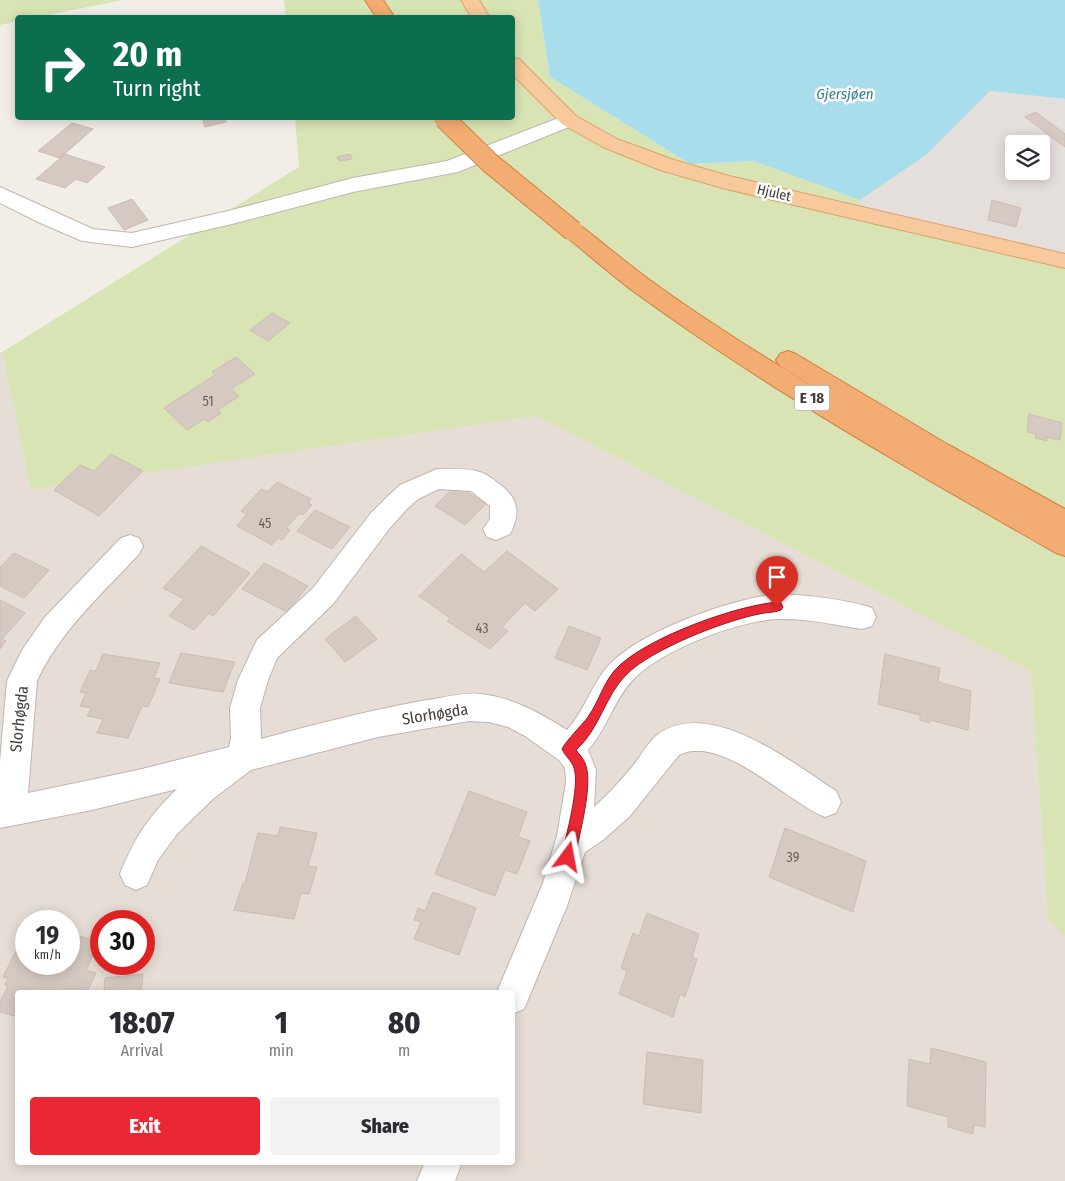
<!DOCTYPE html>
<meta charset="utf-8">
<style>
body{margin:0;font-family:"Fira Sans Condensed",sans-serif;background:#f2f2f3;color:#2b2b33;height:100vh;display:flex;flex-direction:column;font-size:19px;white-space:nowrap}
*{box-sizing:border-box;margin:0}
p{font-size:16px;color:#7c7c81}
.icon{flex:none;width:28px;height:28px;fill:none;stroke:currentColor;stroke-width:2;stroke-linecap:round;stroke-linejoin:round}
.map{position:relative;flex:1;overflow:hidden}
.panel{position:absolute;left:15px;top:990px;width:500px;height:175px;display:flex;flex-direction:column;background:#fff;border-radius:5px;box-shadow:0 2px 12px #0003}
.panel>*{flex:none}
.banner{position:absolute;left:15px;top:15px;width:500px;height:105px;border-radius:5px;box-shadow:0 2px 12px #0003;background:#0b6e4f;color:#fff;overflow:hidden}
.controls{position:absolute;left:1005px;top:135px;display:grid;gap:10px}
.controls a{display:grid;place-items:center;width:45px;height:45px;border-radius:5px;background:#fff;box-shadow:0 2px 12px #0003;font-size:25px}
.speed{position:absolute;left:15px;top:910px;display:flex;gap:10px;font-size:25px;font-weight:700;text-align:center}
.speed>*{display:grid;place-content:center;width:65px;height:65px;border-radius:50%;background:#fff;box-shadow:0 2px 12px #0003;line-height:1}
.speed small{font-size:12px;font-weight:400}
.speed .limit{border:8px solid #d22;background:#fff;color:#111}
.pin{position:absolute;display:grid;place-items:center;width:42px;height:42px;color:#fff;margin:-51px -21px;border-radius:50% 50% 50% 0;rotate:-45deg;box-shadow:0 0 5px #0007}
.pin .icon{rotate:45deg}
.me{position:absolute;width:55px;margin:-28px;rotate:13deg;stroke-linejoin:round;filter:drop-shadow(0 0 4px #0008)}
.turn{display:flex;align-items:center;gap:18px;height:105px;padding:0 15px;font-size:22px}
.turn .icon{width:65px;height:65px;stroke-width:2.5}
.turn b{display:block;font-size:35px;line-height:42px}
.eta{display:flex;justify-content:space-evenly;align-items:center;height:85px;text-align:center}
.eta b{font-size:30px;font-weight:800;line-height:35px}
.action{display:flex;gap:10px;margin-top:auto;padding:10px 15px}
.action a{flex:1;height:58px;border-radius:5px;background:#ea2734;color:#fff;font-size:20px;font-weight:800;line-height:58px;text-align:center}
.action a+a{background:#f2f2f3;color:#2b2b33}
.map>svg:first-child{display:block}
.residential{fill:#e6ddd6;fill-rule:evenodd}
.industrial{fill:#e5dfdc;fill-rule:evenodd}
.green{fill:#d8e4b3}
.water{fill:#a8deeb}
.building{fill:#d6c9c1;stroke:#cdbcb1}
.lines{fill:none;stroke-linecap:round;stroke-linejoin:round}
.minor-casing{stroke:#c0b5ae;stroke-width:2}
.major-casing{stroke:#dba26d;stroke-width:2}
.highway-casing{stroke:#d27e42;stroke-width:2}
.minor{fill:#fff;fill-rule:evenodd}
.major{fill:#f7c99c;fill-rule:evenodd}
.highway{fill:#f3ac72;fill-rule:evenodd}
.highway-bridge-casing{stroke:#d27e42;stroke-width:22;stroke-linecap:butt}
.highway-bridge{stroke:#f3ac72;stroke-width:20}
.route{fill:#ea2734;stroke:#981922}
.labels{text-anchor:middle;dominant-baseline:central;stroke-width:5;stroke-linejoin:round;paint-order:stroke}
.far-street-label{font-size:14px;fill:#453c37;stroke:#fff}
.number-label{font-size:14px;fill:#695f5a}
.far-water-label{font-size:15px;font-style:italic;fill:#327f92;stroke:#fff}
.shield{fill:#fff;stroke:#7d7673;stroke-width:1}
.shield-label{font-size:15px;font-weight:bold;fill:#453c37}
.street-label{font-size:16px;fill:#453c37;stroke:#fff}
</style>
<div class="map">
<svg width="1065" height="1181" viewBox="0 0 1065 1181">
<rect width="100%" height="100%" fill="#f2ede7"/>
<!-- residential -->
<path class="residential" d="M0,352H2L31,490L536,416L1031,671L1048,919L1065,937V1181H0ZM26,921H69V964H26ZM101,921H144V964H101ZM18,992H512V1162H18Z"/>
<!-- industrial -->
<path class="industrial" d="M990,91L1065,99V261L856,212L860,200L926,155ZM1014,144H1041V171H1014Z"/>
<!-- green -->
<g class="green">
<path d="M0,0H123L37,17L18,18L17,21L0,25Z"/>
<path d="M284,0H538L550,77L690,164L753,161L860,200L857,211L1065,261V937L1048,919L1031,671L536,416L31,490L2,352L299,167L295,118H512V18L286,17Z"/>
</g>
<!-- water -->
<path class="water" d="M538,0H1065V99L990,91L926,155L860,200L753,161L690,164L550,77Z"/>
<!-- building -->
<g class="building">
<path d="M1036,112L1065,134V147L1025,117Z"/>
<path d="M202,118H225L226,122L205,127Z"/>
<path d="M72,123L93,129L60,158L38,151Z"/>
<path d="M65,154L105,167L87,183L76,179L65,188L36,179Z"/>
<path d="M350,154L352,159L339,161L337,157Z"/>
<path d="M132,199L148,220L124,230L108,208Z"/>
<path d="M992,200L1021,208L1016,227L988,220Z"/>
<path d="M272,313L290,323L268,341L250,330Z"/>
<path d="M236,357L255,374L231,389L239,396L218,410L221,413L208,422L204,419L187,430L164,408L215,375L212,372Z"/>
<path d="M1029,414L1062,423L1060,440L1047,437V441L1035,438L1036,434L1027,432Z"/>
<path d="M111,454L143,471L99,516L54,490L80,465L94,471Z"/>
<path d="M277,482L311,499L308,503L312,505L303,515L300,513L286,528L290,530L282,540L278,538L272,545L237,526L247,514L241,511L261,489L267,492Z"/>
<path d="M456,485L486,504L465,525L435,506Z"/>
<path d="M315,510L350,527L332,549L297,531Z"/>
<path d="M201,546L250,573L213,616L209,613L194,630L169,616L184,599L163,588Z"/>
<path d="M507,551L558,589L535,611L525,603L502,627L508,631L490,649L447,621L450,618L419,596L461,554L484,572Z"/>
<path d="M14,553L49,570L24,598L0,586V567Z"/>
<path d="M264,563L308,586L287,612L242,589Z"/>
<path d="M0,600L25,613L2,639L6,641L0,649Z"/>
<path d="M356,616L377,639L345,662L325,639Z"/>
<path d="M569,626L601,638L587,670L555,658Z"/>
<path d="M181,653L235,662L223,692L169,683Z"/>
<path d="M103,654L160,663L154,678L160,679L148,707L142,706L128,738L97,733L103,719L87,716L91,708L80,706L86,693L80,692L90,670L96,671Z"/>
<path d="M885,654L940,668L938,682L971,691L968,730L930,720L929,723L920,720V715L878,704Z"/>
<path d="M469,791L527,812L518,837L530,841L517,874L505,870L495,896L435,874Z"/>
<path d="M280,827L317,833L308,866L317,867L309,894L301,893L294,919L234,910L243,883H245L258,833L278,836Z"/>
<path d="M785,828L866,861L853,912L769,877Z"/>
<path d="M433,892L476,908L459,955L414,939L421,922L414,920L418,908L425,911Z"/>
<path d="M647,913L699,934L692,957L697,959L685,997L680,994L673,1017L619,994L627,971L621,968L633,933L639,936Z"/>
<path d="M69,933L99,942L86,970L96,973L87,992H18V1017L0,1012V1002L8,986L5,985L8,979L3,977L16,951L22,952L24,947L26,948V964H69Z"/>
<path d="M143,974L141,992H104L105,978Z"/>
<path d="M931,1048L986,1062L985,1127L974,1125L973,1134L948,1127V1117L907,1106L909,1059L930,1064Z"/>
<path d="M647,1052L703,1060L701,1113L643,1104Z"/>
</g>
<g class="lines">
<defs>
<g id="minor">
<path d="M569,114L576,116L579,120L576,124L458,172L353,192L232,224L132,247L82,241L38,222L0,203V187L93,229L132,233L232,210L353,178L447,161Z"/>
<path d="M437,469C450,469 464,468 477,471C484,473 489,476 494,480C516,495 523,509 510,534L496,540L487,537L483,529L490,519V506L471,491L439,489L418,499L407,509L389,529L333,604L277,658L268,680L260,708L261,739C316,724 371,710 427,700C444,698 463,692 480,694C512,697 540,713 567,730C586,709 594,678 613,661C645,631 719,604 763,596C791,592 845,599 872,608L876,617L872,626L862,629C835,625 807,618 779,619C739,620 657,651 631,682C613,702 607,729 588,750L596,770L594,807C610,793 623,778 636,762C642,753 649,742 657,735C709,696 793,763 836,791L841,802L836,813L825,817C787,802 721,733 679,755L630,816L603,840L585,852L567,906L524,1009L512,1014V992H497L543,883L557,836L566,782L565,768L559,760L525,736L508,727L489,722L469,721L378,737L251,770L213,799L177,834L158,860L147,885L136,890L125,885L120,874C135,837 148,817 177,789L92,810L0,828V762L7,681L22,650L45,617L121,538L130,535L139,538L143,546L139,554C103,593 59,632 37,681L28,793L138,770L229,747L231,738L230,708L238,680L257,640L313,588L371,513L389,495L400,485Z"/>
<path d="M425,1162H462L455,1181H417Z"/>
</g>
<g id="major">
<path d="M461,0H479L490,18H472Z"/>
<path d="M512,58L519,59L576,116L617,139L674,160L729,176L1065,254V268L726,189L660,170L603,147L562,124L512,74Z"/>
</g>
<g id="highway">
<path d="M365,0H383L395,18H377Z"/>
<path d="M573,224L581,226C603,243 624,261 647,278C711,325 779,366 847,407L780,366L776,360L780,354L788,351L796,354L947,444L1065,509V556L1056,553C912,471 767,389 633,291C610,274 588,254 565,236L562,231L565,226Z"/>
</g>
</defs>
<!-- minor casing -->
<use href="#minor" class="minor-casing"/>
<!-- major casing -->
<use href="#major" class="major-casing"/>
<!-- highway casing -->
<use href="#highway" class="highway-casing"/>
<!-- minor -->
<use href="#minor" class="minor"/>
<!-- major -->
<use href="#major" class="major"/>
<!-- highway -->
<use href="#highway" class="highway"/>
<defs>
<path id="highway-bridge" d="M444,118L490,163L573,231"/>
</defs>
<!-- highway-bridge casing -->
<use href="#highway-bridge" class="highway-bridge-casing"/>
<!-- highway-bridge -->
<use href="#highway-bridge" class="highway-bridge"/>
</g>
<!-- route -->
<path class="route" d="M777,602L781,603L783,607L781,610C774,613 766,612 759,614C724,621 652,649 627,674C605,695 600,729 576,750C579,754 583,758 585,763C594,783 579,835 575,857L573,862L568,864L563,862L561,857C566,837 580,786 574,768C572,761 565,756 562,749C565,742 582,725 588,717C600,700 604,679 620,665C652,636 735,606 777,602Z"/>
<g class="labels">
<!-- far-street labels -->
<g class="far-street-label">
<text transform="translate(774 193) rotate(13)">Hjulet</text>
</g>
<!-- number labels -->
<g class="number-label">
<text x="208" y="401">51</text>
<text x="265" y="523">45</text>
<text x="482" y="628">43</text>
<text x="793" y="857">39</text>
</g>
<!-- far-water labels -->
<g class="far-water-label">
<text x="845" y="94">Gjersjøen</text>
</g>
<!-- shield labels -->
<rect class="shield" x="794.5" y="385.5" width="35" height="25" rx="4"/>
<g class="shield-label">
<text x="812" y="398">E 18</text>
</g>
<!-- street labels -->
<g class="street-label">
<text transform="translate(435 714) rotate(-9)">Slorhøgda</text>
<text transform="translate(19 719) rotate(-84)">Slorhøgda</text>
</g>
</g>
</svg>
<div class="controls">
<a><svg class="icon" aria-label="layers" viewBox="0 0 24 24"><path d="M12 4l9 5-9 5-9-5zM3 14l9 5 9-5"/></svg></a>
</div>
<div class="speed"><div>19<small>km/h</small></div><div class="limit">30</div></div>
<div class="pin" style="left:777px;top:607px;background:#d93025"><svg class="icon" aria-label="arrive" viewBox="0 0 24 24"><path d="M6 21V4h12l-3 4 3 4H6"/></svg></div>
<svg class="me" style="left:568px;top:857px" viewBox="-20 -20 40 40"><path d="M0-17L14 15 0 8-14 15z" fill="#ea2734" stroke="#fff" stroke-width="4"/></svg>
<div class="banner">
<div class="turn"><svg class="icon" aria-label="right" viewBox="0 0 24 24"><path d="M7 20v-9h11M14 6l5 5-5 5"/></svg><div><b>20 m</b>Turn right</div></div>
</div>
<section class="panel">
<div class="eta">
<div><b>18:07</b><p>Arrival</p></div>
<div><b>1</b><p>min</p></div>
<div><b>80</b><p>m</p></div>
</div>
<div class="action"><a>Exit</a><a>Share</a></div>
</section>
</div>
